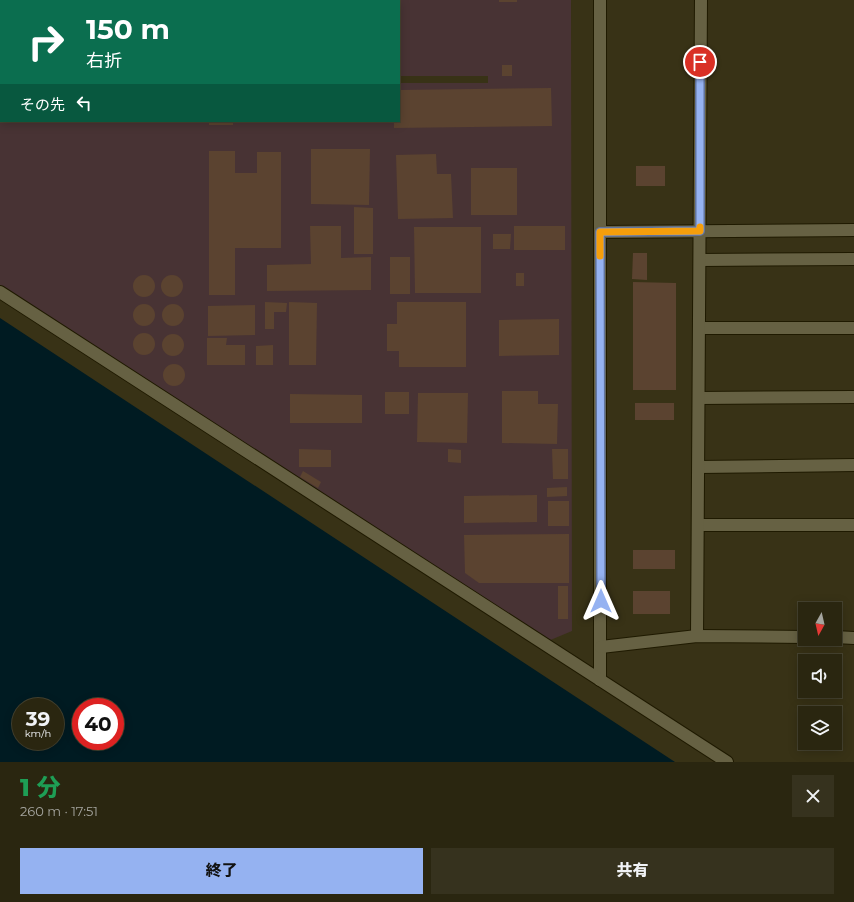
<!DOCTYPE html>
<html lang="ja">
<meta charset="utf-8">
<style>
body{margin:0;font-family:Montserrat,"Noto Sans JP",sans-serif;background:#36321e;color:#f1f3f6;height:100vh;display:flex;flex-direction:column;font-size:15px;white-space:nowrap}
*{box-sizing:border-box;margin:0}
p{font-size:13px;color:#a5a59f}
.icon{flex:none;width:22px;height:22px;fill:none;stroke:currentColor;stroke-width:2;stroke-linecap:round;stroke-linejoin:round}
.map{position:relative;height:762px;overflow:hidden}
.sheet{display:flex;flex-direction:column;background:#2a2610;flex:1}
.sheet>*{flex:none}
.top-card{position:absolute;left:0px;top:0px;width:400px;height:122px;box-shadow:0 2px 10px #0003,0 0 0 1px #464330;background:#0b6e4f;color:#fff;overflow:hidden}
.needle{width:26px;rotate:188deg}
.fabs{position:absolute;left:798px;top:602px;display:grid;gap:8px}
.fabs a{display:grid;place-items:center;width:44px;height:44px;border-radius:0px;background:#2a2610;box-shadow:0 2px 10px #0003,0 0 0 1px #464330;font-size:20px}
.speed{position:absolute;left:12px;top:698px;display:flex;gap:8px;font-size:20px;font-weight:700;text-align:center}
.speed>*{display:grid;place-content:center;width:52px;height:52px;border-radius:50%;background:#2a2610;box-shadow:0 2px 10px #0003,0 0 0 1px #464330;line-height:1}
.speed small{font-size:10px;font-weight:400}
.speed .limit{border:6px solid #d22;background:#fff;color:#111}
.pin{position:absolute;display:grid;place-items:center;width:34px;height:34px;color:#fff;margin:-17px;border:2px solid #fff;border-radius:50%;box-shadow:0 1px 4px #0007}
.me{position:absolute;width:44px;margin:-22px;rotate:0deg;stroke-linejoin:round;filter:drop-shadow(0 0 3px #0008)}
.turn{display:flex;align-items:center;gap:14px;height:84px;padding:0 20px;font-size:18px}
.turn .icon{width:52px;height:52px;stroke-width:2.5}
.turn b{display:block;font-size:28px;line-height:34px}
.then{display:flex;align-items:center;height:38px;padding:0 20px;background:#0003;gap:8px;font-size:15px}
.round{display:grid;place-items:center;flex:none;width:42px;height:42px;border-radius:0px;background:#36321e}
.head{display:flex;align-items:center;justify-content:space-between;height:68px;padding:0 20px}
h1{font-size:24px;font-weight:800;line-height:30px;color:#1e9e55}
.primary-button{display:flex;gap:8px;margin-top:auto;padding:8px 20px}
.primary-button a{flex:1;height:46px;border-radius:0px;background:#95b2f1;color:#111;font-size:16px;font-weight:800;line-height:46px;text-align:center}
.primary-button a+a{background:#36321e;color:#f1f3f6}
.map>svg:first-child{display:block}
.industrial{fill:#483334}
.water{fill:#001b22;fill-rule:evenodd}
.building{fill:#5b4330}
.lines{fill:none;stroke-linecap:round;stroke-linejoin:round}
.minor-casing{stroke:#1f1a00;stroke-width:14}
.minor{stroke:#666143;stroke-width:12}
.route-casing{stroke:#61749d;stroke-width:10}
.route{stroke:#95b2f1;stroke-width:7}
.slow{stroke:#f59e0b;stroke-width:7}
</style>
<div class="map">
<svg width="854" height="762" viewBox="0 0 854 762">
<rect width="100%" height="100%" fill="#383216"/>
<!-- industrial -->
<path class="industrial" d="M0,0L200,1H1V121H399V83H488V76H399V1L214,0H571L572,631L548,641L198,416L0,286Z"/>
<!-- water -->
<path class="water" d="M0,318L675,762H0ZM21,707H55V741H21ZM81,707H115V741H81Z"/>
<!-- building -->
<g class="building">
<rect x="499" y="0" width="18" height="2"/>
<rect x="502" y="65" width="10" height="11"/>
<path d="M551,88L552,126L394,128V121H399V90Z"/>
<rect x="209" y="121" width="24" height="4"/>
<path d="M311,149H370L369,205L311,204Z"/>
<path d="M209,151H235V173H257V152H281V248H235V295H209Z"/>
<path d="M436,154L437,174H451L453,218L398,219L396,155Z"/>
<rect x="636" y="166" width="29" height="20"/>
<rect x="471" y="168" width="46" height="47"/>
<path d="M354,207L373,208V254H354Z"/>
<path d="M310,226H341V258L371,257V290L267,291V265L311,264Z"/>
<rect x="514" y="226" width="51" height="24"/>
<path d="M414,227H481V293H415Z"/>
<path d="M493,234H511L510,249H493Z"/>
<path d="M633,253H647V280L632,279Z"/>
<rect x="390" y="257" width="20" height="37"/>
<rect x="516" y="273" width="8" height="13"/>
<circle cx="144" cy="286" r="11"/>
<circle cx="172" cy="286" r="11"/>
<path d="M633,282L676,283V390H633Z"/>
<path d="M265,302L287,303L286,312H274V329H265Z"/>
<path d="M289,302L317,303L316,365H289Z"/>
<path d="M397,302H466V367H399V351H387V324H397Z"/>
<circle cx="144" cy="315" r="11"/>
<circle cx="173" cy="315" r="11"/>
<path d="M255,305V335L208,336V306Z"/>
<path d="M559,319V355L499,356V320Z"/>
<circle cx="144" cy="344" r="11"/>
<circle cx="173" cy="345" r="11"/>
<path d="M207,338H227L226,345H245V365H207Z"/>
<path d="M273,345V365H256V346Z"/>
<circle cx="174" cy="375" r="11"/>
<path d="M502,391H538V404H558L557,444L502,443Z"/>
<rect x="385" y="392" width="24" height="22"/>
<path d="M418,393H468L467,443L417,442Z"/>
<path d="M290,394L362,395V423H290Z"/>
<rect x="635" y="403" width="39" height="17"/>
<path d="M299,449L331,450V467H299Z"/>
<path d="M448,449L461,450V463L448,462Z"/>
<path d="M552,449H568V479H553Z"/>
<path d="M303,471L321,482L318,488L300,477Z"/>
<path d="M567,487V496L547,497V488Z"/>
<path d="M537,495V522L464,523V496Z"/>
<rect x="548" y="501" width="21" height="25"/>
<path d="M569,534V583H479L465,573L464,535Z"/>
<rect x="633" y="550" width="42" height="19"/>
<rect x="558" y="586" width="10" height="33"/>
<rect x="633" y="591" width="37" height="23"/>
</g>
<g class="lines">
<defs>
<g id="minor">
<path d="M600,0V680"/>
<path d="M600,232L854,230"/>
<path d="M700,260L854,259"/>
<path d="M0,292L727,762"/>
<path d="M700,328H854"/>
<path d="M699,398L854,397"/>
<path d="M699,467L854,465"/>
<path d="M698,525H854"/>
<path d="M697,636L701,0"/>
<path d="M835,637L854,638"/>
<path d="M601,647L697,636L805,637"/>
</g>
</defs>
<!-- minor casing -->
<use href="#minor" class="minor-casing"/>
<!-- minor -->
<use href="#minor" class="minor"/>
</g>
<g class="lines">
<defs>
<path id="route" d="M601,601L600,232L700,231V62"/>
</defs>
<!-- route casing -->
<use href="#route" class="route-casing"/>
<!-- route -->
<use href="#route" class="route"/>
<!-- slow -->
<path class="slow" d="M600,256V232L700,231V227"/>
</g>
</svg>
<div class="fabs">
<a><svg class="needle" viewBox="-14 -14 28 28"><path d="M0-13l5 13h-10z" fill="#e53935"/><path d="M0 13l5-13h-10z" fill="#a5a59f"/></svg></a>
<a><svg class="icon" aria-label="sound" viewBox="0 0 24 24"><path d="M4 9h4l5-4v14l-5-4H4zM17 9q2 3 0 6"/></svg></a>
<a><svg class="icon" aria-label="layers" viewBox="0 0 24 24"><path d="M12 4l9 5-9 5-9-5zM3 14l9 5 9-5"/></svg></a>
</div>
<div class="speed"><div>39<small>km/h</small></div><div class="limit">40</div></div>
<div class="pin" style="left:700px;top:62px;background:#d93025"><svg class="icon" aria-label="arrive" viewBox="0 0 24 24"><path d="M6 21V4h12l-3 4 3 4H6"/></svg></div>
<svg class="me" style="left:601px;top:601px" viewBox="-20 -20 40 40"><path d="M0-17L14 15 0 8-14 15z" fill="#95b2f1" stroke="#fff" stroke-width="4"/></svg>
<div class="top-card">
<div class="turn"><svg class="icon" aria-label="right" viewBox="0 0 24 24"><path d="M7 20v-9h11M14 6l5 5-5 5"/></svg><div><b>150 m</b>右折</div></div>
<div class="then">その先<svg class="icon" aria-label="left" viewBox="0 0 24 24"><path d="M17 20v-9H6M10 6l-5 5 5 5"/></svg></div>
</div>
</div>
<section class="sheet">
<div class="head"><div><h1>1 分</h1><p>260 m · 17:51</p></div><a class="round"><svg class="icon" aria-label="close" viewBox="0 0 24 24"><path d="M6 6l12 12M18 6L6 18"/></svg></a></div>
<div class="primary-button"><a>終了</a><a>共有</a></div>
</section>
